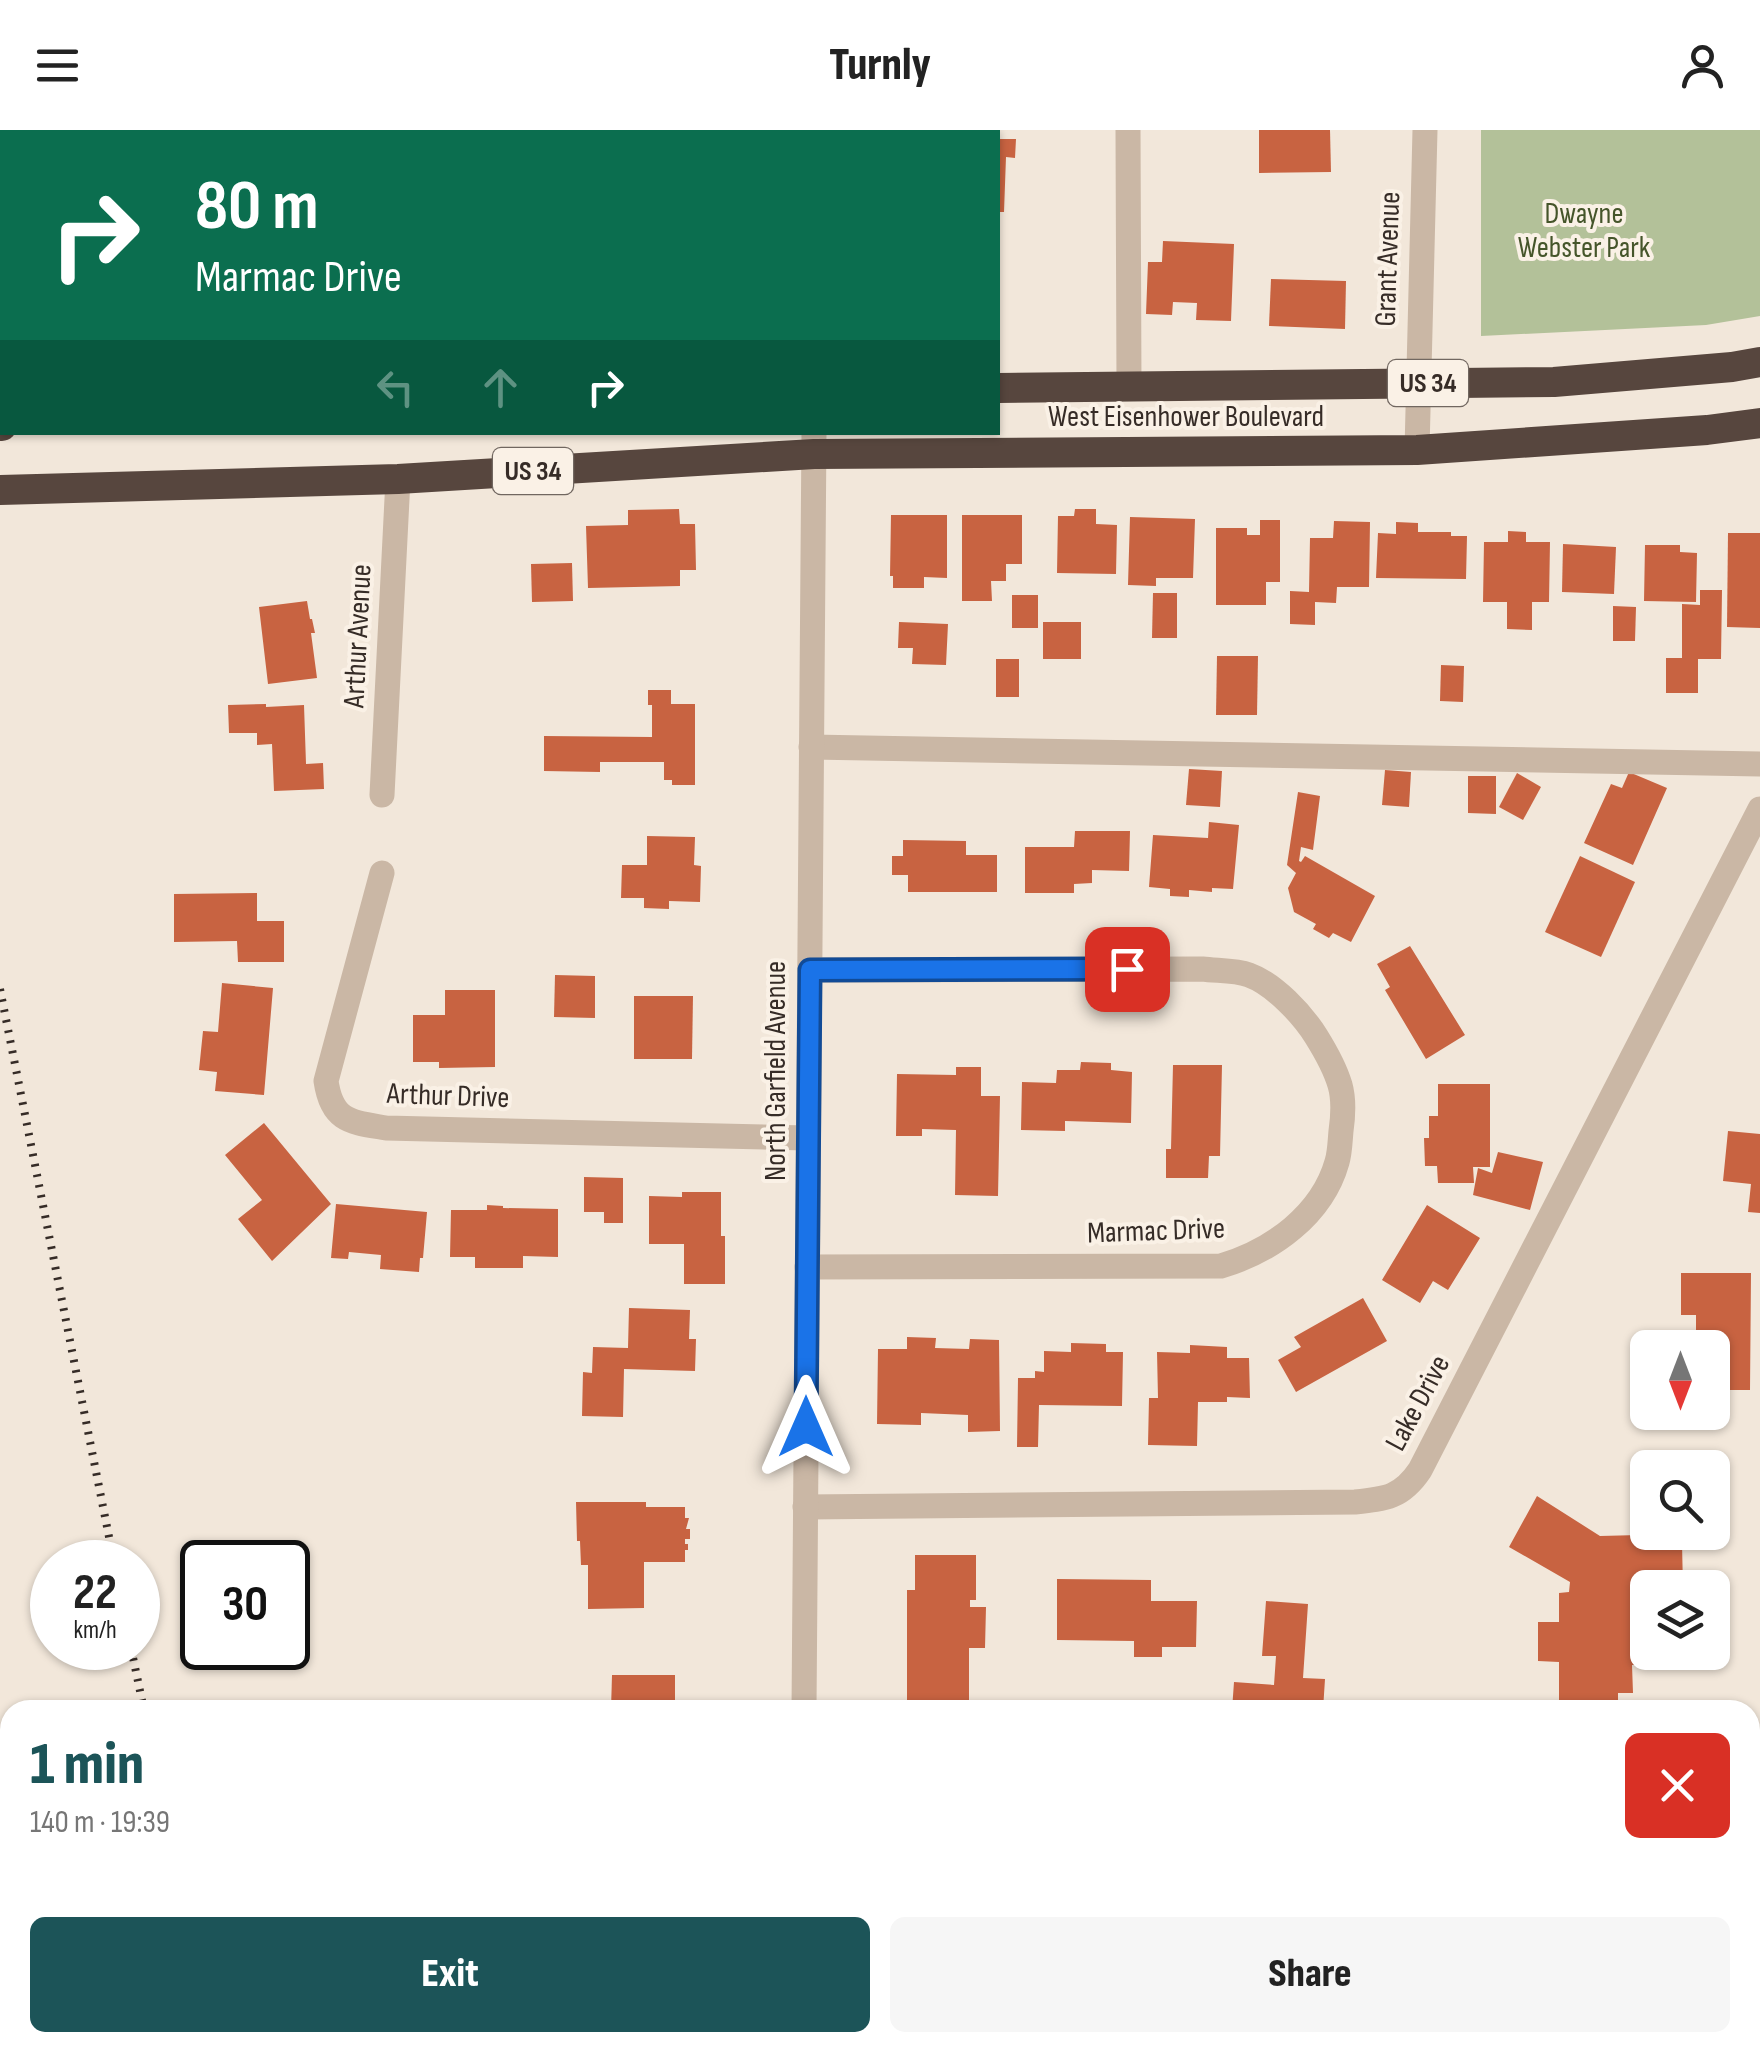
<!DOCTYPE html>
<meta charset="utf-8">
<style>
body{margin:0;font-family:"Sofia Sans Condensed",sans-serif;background:#f6f6f6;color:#222;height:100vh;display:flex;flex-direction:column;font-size:38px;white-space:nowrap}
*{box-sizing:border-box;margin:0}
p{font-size:32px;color:#767676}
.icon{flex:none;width:55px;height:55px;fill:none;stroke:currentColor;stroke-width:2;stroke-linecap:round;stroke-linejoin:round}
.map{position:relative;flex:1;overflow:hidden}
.panel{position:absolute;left:0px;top:1570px;width:1760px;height:352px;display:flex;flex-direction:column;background:#fff;border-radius:30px 30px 0 0;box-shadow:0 2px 8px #0004}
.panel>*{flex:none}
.guide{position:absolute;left:0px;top:0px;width:1000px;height:305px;box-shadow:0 2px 8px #0004;background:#0b6e4f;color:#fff;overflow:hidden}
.needle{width:65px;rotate:180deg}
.controls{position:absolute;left:1630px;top:1200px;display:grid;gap:20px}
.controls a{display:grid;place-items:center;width:100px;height:100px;border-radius:15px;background:#fff;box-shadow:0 2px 8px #0004;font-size:50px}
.speed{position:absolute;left:30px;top:1410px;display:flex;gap:20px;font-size:50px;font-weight:700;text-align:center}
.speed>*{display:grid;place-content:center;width:130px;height:130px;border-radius:50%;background:#fff;box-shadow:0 2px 8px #0004;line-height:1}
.speed small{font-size:25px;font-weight:400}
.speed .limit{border:5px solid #111;border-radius:15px;background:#fff;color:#111}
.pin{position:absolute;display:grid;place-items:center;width:85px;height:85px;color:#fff;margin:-42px;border-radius:20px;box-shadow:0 5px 15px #0006}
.me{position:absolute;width:110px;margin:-55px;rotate:0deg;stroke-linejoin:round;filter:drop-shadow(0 0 8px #0008)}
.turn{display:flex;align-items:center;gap:35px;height:210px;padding:0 30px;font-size:45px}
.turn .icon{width:130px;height:130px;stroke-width:2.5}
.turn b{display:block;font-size:70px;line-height:85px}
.lanes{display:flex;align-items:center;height:95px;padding:0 30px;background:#0003;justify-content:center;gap:50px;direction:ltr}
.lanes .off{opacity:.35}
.round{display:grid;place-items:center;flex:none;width:105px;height:105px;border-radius:15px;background:#f6f6f6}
.overview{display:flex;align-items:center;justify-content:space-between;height:170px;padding:0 30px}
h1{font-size:60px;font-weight:800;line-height:75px;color:#1c5458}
.cta{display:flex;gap:20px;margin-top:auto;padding:20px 30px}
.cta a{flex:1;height:115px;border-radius:15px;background:#1c5458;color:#fff;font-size:40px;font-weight:800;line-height:115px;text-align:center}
.cta a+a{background:#f6f6f6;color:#222}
header{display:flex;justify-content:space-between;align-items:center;height:130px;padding:0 30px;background:#fff;font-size:45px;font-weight:800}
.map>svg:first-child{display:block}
.green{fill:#b3c199}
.building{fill:#c86341}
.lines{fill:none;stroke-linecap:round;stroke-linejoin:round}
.minor{stroke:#cab7a5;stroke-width:25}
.highway{stroke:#57463e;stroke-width:30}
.rail{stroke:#362c27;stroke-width:8;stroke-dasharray:2.5 8;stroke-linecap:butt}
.route-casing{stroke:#114b97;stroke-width:25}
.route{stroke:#1a73e8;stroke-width:18}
.labels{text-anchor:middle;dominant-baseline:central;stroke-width:8;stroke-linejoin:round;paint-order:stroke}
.shield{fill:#faf1e6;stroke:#716760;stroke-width:2.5}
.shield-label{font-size:28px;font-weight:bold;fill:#362c27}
.park-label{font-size:30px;fill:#45552a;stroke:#faf1e6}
.street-label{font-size:30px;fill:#362c27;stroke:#faf1e6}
</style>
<header><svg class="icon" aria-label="menu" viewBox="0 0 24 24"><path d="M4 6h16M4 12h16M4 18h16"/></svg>Turnly<svg class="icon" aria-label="person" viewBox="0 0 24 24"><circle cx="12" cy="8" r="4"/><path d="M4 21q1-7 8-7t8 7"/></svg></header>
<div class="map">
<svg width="1760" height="1922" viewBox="0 0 1760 1922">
<rect width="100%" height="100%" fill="#f2e7da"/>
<!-- green -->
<path class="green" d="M1481,0H1760V186L1706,195L1481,206Z"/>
<!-- building -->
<g class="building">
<path d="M1259,0H1330L1331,42L1259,43Z"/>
<path d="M998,9H1016L1015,28L1006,27L1004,82H998Z"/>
<path d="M1163,111L1234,114L1231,191L1196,190L1197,173L1173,172L1172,185L1146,184L1148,132H1162Z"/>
<path d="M1271,149L1346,151L1345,199L1269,196Z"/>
<path d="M679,379L680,394H695L696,440H680V456L588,458L586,396L628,395V380Z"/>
<path d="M1075,379H1096V394L1117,395L1116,444L1057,443L1058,386H1074Z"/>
<path d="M891,385H947V448L924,447V458H893V446H890Z"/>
<path d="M962,385H1022V434H1006V451H991L992,471H962Z"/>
<path d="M1130,387L1195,389L1193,448H1156V456L1128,455Z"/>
<path d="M1260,390H1280V452H1266V475H1216V398H1247V405H1260Z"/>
<path d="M1334,391L1370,392L1369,457H1337L1336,473L1315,472V495L1290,494V461L1309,462L1310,408H1333Z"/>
<path d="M1396,392L1418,393V402H1451V406H1467L1466,449L1376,448L1378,403L1396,404Z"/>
<path d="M1508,401L1526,402V412H1550L1549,472H1532V500L1507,499V472H1483L1484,412H1508Z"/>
<path d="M1728,403H1760V498L1727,497Z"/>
<path d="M1563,414L1616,417L1614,464L1562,462Z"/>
<path d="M1645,415H1680V422L1697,423L1696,472L1644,471Z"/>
<path d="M572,433L573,471L532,472L531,434Z"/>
<path d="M1700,460H1722L1721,529H1698V563H1666V528H1682V474L1700,475Z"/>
<path d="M1153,463H1177V508H1152Z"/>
<rect x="1012" y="465" width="26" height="33"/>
<path d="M307,471L310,489H312L315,503H311L317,548L268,554L259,477Z"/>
<path d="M1613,476L1636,477L1635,511H1613Z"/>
<path d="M899,492L948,494L946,535L912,534L913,518H898Z"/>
<rect x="1043" y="492" width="38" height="37"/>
<path d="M1217,526H1258L1257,585H1216Z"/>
<rect x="996" y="529" width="23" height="38"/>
<path d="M1441,535L1464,536L1463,572L1440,571Z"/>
<path d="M648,560H671V574H695V655H672V650H664V632H600V642L544,641V606L652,607V575H648Z"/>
<path d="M266,574V577L304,575L306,634L323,633L324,659L274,661L272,614L257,615V603H229L228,575Z"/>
<path d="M1189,639L1222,641L1220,677L1186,675Z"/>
<path d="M1385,640L1411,642L1409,677L1382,675Z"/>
<path d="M1629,642L1667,658L1633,735L1584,713L1611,654L1622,658Z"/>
<path d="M1517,643L1541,657L1523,690L1499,677Z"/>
<path d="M1468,646H1496V684L1468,683Z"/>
<path d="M1298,662L1320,666L1313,720L1301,717L1299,731L1301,732L1305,726L1375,766L1351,812L1333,803L1329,808L1313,799L1316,794L1294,782L1288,758L1296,743L1287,735Z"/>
<path d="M1209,692L1239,695L1233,759L1212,758V762L1189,760V767L1170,766V759L1149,757L1153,705L1208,708Z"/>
<path d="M1075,701H1130L1129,741L1092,740V753L1074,754V763H1025V717H1074Z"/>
<path d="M647,706L695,707L694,735L701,736L700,772L669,771V779L644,778V768H621L622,735H647Z"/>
<path d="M903,710L966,711V725H997V762H908V745H892V726H903Z"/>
<path d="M1580,726L1635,752L1601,827L1545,802Z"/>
<path d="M257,763V791H284V832H238L237,811L174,812V764Z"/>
<path d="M1410,816L1465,905L1426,929L1385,860L1390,857L1377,834Z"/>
<path d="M555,845L595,846V888L554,887Z"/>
<path d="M222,853L273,858L264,965L215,961L217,942L199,940L203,901L218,902Z"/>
<path d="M445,860H495V937L439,938V932H413V885H445Z"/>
<path d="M634,866H693L692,929H634Z"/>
<path d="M1081,932L1111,933V940L1132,942L1131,993L1065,991V1001L1021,1000L1022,952L1056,953L1057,940H1080Z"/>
<path d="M1173,935H1222L1220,1026H1209L1208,1048H1166V1019H1171Z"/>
<path d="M956,937H981V966H1000L998,1066L955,1065L956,1000L922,999V1006H896L897,944L956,945Z"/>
<path d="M1438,954H1490V1037H1473L1474,1053H1438L1437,1036H1425L1424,1008H1429V986H1438Z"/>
<path d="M264,993L331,1074L272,1131L238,1089L262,1070L225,1025Z"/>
<path d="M1728,1001L1760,1004V1083L1748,1082L1751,1054L1723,1051Z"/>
<path d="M1498,1022L1543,1032L1530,1080L1473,1065L1478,1038L1492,1043Z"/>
<path d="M584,1047L623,1048V1093H604V1082H584Z"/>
<path d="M682,1062H721V1106H725V1154H684V1114H649V1066L682,1067Z"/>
<path d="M336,1074L427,1082L423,1128H420L419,1142L380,1139L381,1125L349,1122L348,1129L331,1128Z"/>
<path d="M487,1075L503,1076V1078L558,1079V1127L523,1126V1138H475V1127H450L451,1080H487Z"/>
<path d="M1427,1075L1480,1108L1448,1160L1433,1151L1420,1173L1382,1150Z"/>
<path d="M1681,1143H1751L1750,1260H1712V1218H1696V1185H1681Z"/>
<path d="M1363,1168L1387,1211L1296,1262L1278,1230L1301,1217L1294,1207Z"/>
<path d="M629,1178L690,1180L689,1209H696L695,1241L624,1239L623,1287L582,1286L583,1242L592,1243L593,1217L628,1218Z"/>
<path d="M907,1207L936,1208L935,1218L969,1219L970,1209L999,1210L1000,1301L968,1302V1285L921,1283V1295L877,1294L878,1219H907Z"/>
<path d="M1071,1213L1106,1214V1222H1123L1122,1276L1039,1275L1038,1317H1017L1018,1248H1035V1241L1044,1242V1221L1071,1222Z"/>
<path d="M1190,1215L1227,1217V1228H1249L1250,1268L1227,1267V1272H1198L1197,1316L1148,1315L1149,1268H1158L1157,1222L1190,1223Z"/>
<path d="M1537,1366L1600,1406L1639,1405L1640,1413H1682L1683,1458H1648V1474H1632L1633,1492L1648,1493V1522H1652V1535H1632L1633,1563H1618V1580H1542L1559,1570V1532L1538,1531V1492H1559V1463L1569,1462L1570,1452L1509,1417Z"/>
<path d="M576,1372H646V1377H685V1388H689L686,1399H690V1409H685V1414H688V1420H685V1432H644V1478L588,1479V1435H581L580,1411H577Z"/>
<path d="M915,1425H976V1470H970V1477H986L985,1518H969V1570H907V1460H915Z"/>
<path d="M1057,1449L1151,1450V1471H1197L1196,1517H1162V1527H1134V1511L1057,1510Z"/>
<path d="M1266,1471L1308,1474L1303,1548L1325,1549L1323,1580H1232L1234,1552L1274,1555L1276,1526H1262Z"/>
<path d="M612,1545H675V1580H611Z"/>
<path d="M511,1912L595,1915V1922H511Z"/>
<path d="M640,1912H711V1922H617V1915H640Z"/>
<rect x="1565" y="1912" width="59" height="10"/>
</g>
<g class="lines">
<!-- minor -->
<g class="minor">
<path d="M1128,0L1129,256"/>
<path d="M249,2V0"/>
<path d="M818,2V0"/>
<path d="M1417,320L1425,0"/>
<path d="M811,617L1760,634"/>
<path d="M382,665L398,349"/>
<path d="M382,743L326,951C332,992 351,992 386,998L808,1008"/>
<path d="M807,1137L1221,1136C1272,1121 1322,1085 1337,1032C1340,1022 1340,1011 1341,1001C1343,987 1344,969 1340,955C1335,938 1326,922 1316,906C1302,884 1274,854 1249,845C1235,840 1217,841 1202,839L810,840"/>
<path d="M805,1377L1355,1372C1386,1369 1402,1367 1420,1340L1760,679"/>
<path d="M804,1580L814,302"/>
<path d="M801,1916L1346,1918V1922"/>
</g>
<!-- highway -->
<g class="highway">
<path d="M998,258L1554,252L1732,237L1760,232"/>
<path d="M0,296H2"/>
<path d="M0,360L398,349L814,324L1417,320L1707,300L1760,293"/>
</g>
<!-- rail -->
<g class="rail">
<path d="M0,859L114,1432"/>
<path d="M131,1518L144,1580"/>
<path d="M208,1912L210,1922"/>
</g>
</g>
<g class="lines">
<defs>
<path id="route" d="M806,1297L810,840L1127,839"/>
</defs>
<!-- route casing -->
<use href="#route" class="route-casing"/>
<!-- route -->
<use href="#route" class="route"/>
</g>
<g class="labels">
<!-- shield labels -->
<g class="shield">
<rect x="1388" y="230" width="80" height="46" rx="8"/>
<rect x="493" y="318" width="80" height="46" rx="8"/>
</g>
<g class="shield-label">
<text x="1428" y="253">US 34</text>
<text x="533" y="341">US 34</text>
</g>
<!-- park labels -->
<g class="park-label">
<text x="1584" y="84">Dwayne<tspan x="1584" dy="34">Webster Park</tspan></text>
</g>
<!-- street labels -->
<g class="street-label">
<text transform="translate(1388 129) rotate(-88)">Grant Avenue</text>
<text x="1186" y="287">West Eisenhower Boulevard</text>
<text transform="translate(358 506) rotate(-87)">Arthur Avenue</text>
<text transform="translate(776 941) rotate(-90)">North Garfield Avenue</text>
<text transform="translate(448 966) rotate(2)">Arthur Drive</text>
<text transform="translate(1156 1101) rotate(-2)">Marmac Drive</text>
<text transform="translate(1418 1273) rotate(-62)">Lake Drive</text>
</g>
</g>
</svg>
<div class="controls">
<a><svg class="needle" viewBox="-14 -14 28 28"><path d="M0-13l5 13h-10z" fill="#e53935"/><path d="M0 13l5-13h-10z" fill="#767676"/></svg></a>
<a><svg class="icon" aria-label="search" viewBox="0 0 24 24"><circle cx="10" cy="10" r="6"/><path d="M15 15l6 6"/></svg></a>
<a><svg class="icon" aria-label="layers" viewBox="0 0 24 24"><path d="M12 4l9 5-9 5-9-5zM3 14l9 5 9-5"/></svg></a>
</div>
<div class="speed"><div>22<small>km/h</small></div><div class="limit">30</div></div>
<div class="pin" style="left:1127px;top:839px;background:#d93025"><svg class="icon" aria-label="arrive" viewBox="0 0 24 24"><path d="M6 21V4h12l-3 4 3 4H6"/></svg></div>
<svg class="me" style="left:806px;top:1297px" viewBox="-20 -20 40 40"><path d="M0-17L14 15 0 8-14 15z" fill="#1a73e8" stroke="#fff" stroke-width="4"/></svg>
<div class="guide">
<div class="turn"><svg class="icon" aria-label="right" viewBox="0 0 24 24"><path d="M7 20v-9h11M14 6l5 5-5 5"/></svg><div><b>80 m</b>Marmac Drive</div></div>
<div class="lanes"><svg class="icon off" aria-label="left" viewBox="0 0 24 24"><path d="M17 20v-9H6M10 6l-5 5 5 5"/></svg><svg class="icon off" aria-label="ahead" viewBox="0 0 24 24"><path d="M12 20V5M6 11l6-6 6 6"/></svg><svg class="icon" aria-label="right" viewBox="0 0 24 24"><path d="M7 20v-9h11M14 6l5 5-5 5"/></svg></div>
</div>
<section class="panel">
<div class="overview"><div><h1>1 min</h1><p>140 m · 19:39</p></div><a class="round" style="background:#d93025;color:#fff"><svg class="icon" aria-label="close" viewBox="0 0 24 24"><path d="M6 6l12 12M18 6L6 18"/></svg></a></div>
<div class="cta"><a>Exit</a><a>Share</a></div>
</section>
</div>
